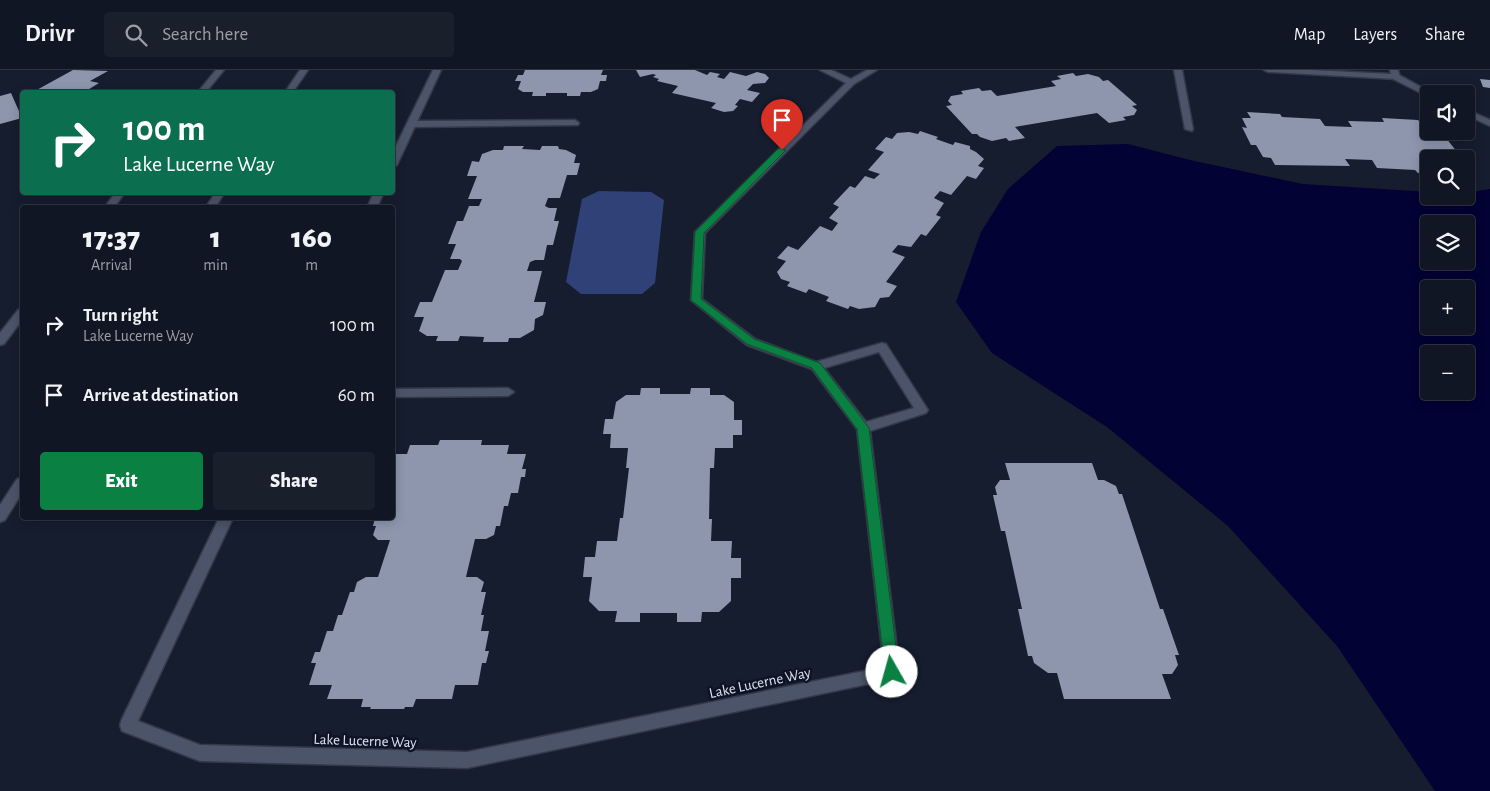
<!DOCTYPE html>
<meta charset="utf-8">
<style>
body{margin:0;font-family:"Alegreya Sans",sans-serif;background:#191f2b;color:#f1f3f6;height:100vh;display:flex;flex-direction:column;font-size:19px;white-space:nowrap}
*{box-sizing:border-box;margin:0}
p{font-size:16px;color:#9c9fa6}
.icon{flex:none;width:28px;height:28px;fill:none;stroke:currentColor;stroke-width:2;stroke-linecap:round;stroke-linejoin:round}
.map{position:relative;flex:1;overflow:hidden}
.side{position:absolute;left:20px;top:135px;width:375px;height:315px;display:flex;flex-direction:column;background:#101623;border-radius:5px;box-shadow:0 2px 12px #0003,0 0 0 1px #303541}
.side>*{flex:none}
.top-card{position:absolute;left:20px;top:20px;width:375px;height:105px;border-radius:5px;box-shadow:0 2px 12px #0003,0 0 0 1px #303541;background:#0b6e4f;color:#fff;overflow:hidden}
.fabs{position:absolute;left:1420px;top:15px;display:grid;gap:10px}
.fabs a{display:grid;place-items:center;width:55px;height:55px;border-radius:5px;background:#101623;box-shadow:0 2px 12px #0003,0 0 0 1px #303541;font-size:25px}
.pin{position:absolute;display:grid;place-items:center;width:42px;height:42px;color:#fff;margin:-51px -21px;border-radius:50% 50% 50% 0;rotate:-45deg;box-shadow:0 0 5px #0007}
.pin .icon{rotate:45deg}
.me{position:absolute;width:55px;margin:-28px;rotate:353deg;stroke-linejoin:round;filter:drop-shadow(0 0 4px #0008)}
.turn{display:flex;align-items:center;gap:18px;height:105px;padding:0 20px;font-size:22px}
.turn .icon{width:65px;height:65px;stroke-width:2.5}
.turn b{display:block;font-size:35px;line-height:42px}
.eta{display:flex;justify-content:space-evenly;align-items:center;height:85px;text-align:center}
.eta b{font-size:30px;font-weight:800;line-height:35px}
.button{display:flex;gap:10px;margin-top:auto;padding:10px 20px}
.button a{flex:1;height:58px;border-radius:5px;background:#0b8043;color:#fff;font-size:20px;font-weight:800;line-height:58px;text-align:center}
.button a+a{background:#191f2b;color:#f1f3f6}
ul{padding:0;list-style:none}
li{display:flex;align-items:center;gap:15px;height:70px;padding:0 20px}
li div{flex:1}
li b{display:block;font-size:19px}
li em{font-style:normal}
header{display:flex;align-items:center;gap:30px;box-sizing:border-box;height:70px;padding:0 25px;background:#101623;border-bottom:1px solid #303541}
header strong{font-size:24px}
nav{display:flex;gap:28px;margin-inline-start:auto;font-size:18px}
.search{width:350px;height:45px;background:#191f2b;display:flex;align-items:center;gap:12px;box-sizing:border-box;padding:0 18px;border-radius:5px;color:#9c9fa6;font-size:19px}
.map>svg:first-child{display:block}
.green{fill:#2f4177}
.water{fill:#020234;fill-rule:evenodd}
.building{fill:#8d96ad}
.lines{fill:none;stroke-linecap:round;stroke-linejoin:round}
.lane-casing{stroke:#343847;stroke-width:3}
.street-casing{stroke:#343847;stroke-width:3}
.secondary-casing{stroke:#343847;stroke-width:3}
.lane{fill:#4c5469;fill-rule:evenodd}
.street{fill:#4c5469;fill-rule:evenodd}
.secondary{fill:#4c5469;fill-rule:evenodd}
.route{fill:#0b8043;stroke:#07532c}
.labels{text-anchor:middle;dominant-baseline:central;stroke-width:5;stroke-linejoin:round;paint-order:stroke}
.street-label{font-size:15px;fill:#dfe4f1;stroke:#0e1425}
</style>
<header>
<strong>Drivr</strong>
<div class="search"><svg class="icon" aria-label="search" viewBox="0 0 24 24"><circle cx="10" cy="10" r="6"/><path d="M15 15l6 6"/></svg>Search here</div>
<nav><a>Map</a><a>Layers</a><a>Share</a></nav>
</header>
<div class="map">
<svg width="1490" height="721" viewBox="0 0 1490 721">
<rect width="100%" height="100%" fill="#161d2f"/>
<!-- green -->
<path class="green" d="M599,121L651,122L664,130L655,213L642,224H581L566,212L582,129Z"/>
<!-- water -->
<path class="water" d="M1128,74L1190,90L1303,114L1429,122V126H1466V123L1490,119V721H1435L1337,576L1228,456L1107,357L992,283L956,232L981,162L1008,119L1057,76ZM1429,154H1466V191H1429ZM1429,219H1466V256H1429ZM1429,284H1466V321H1429Z"/>
<!-- building -->
<g class="building">
<path d="M73,0L108,1L90,11L99,13L86,21L77,19L71,22H33Z"/>
<path d="M525,0H603L601,5H607L606,11H600L598,19L591,22H581L580,26H567V23H546V26H532L533,22H523L518,19L521,11H515L518,5H523Z"/>
<path d="M636,0H695L707,5L710,2L720,4L717,7L724,9L730,2L746,6L757,2L765,4L769,8L765,13L753,14L747,20L760,23L752,32L740,29L735,35L738,36L733,41L724,42L711,38L716,33L672,23L678,16L657,11L659,9L653,7L656,5L653,4L640,7Z"/>
<path d="M1073,3L1076,6L1088,4L1099,7L1103,11L1108,10L1137,35L1132,36L1137,40L1134,45L1123,47L1126,50L1109,53L1097,43L1015,57L1025,68L1009,71L1006,68L992,71L980,67L977,64H972L946,36L952,35L948,31L951,26L963,24L961,21L979,18L982,21L991,20L997,26L1056,16L1051,11L1061,9L1057,6Z"/>
<path d="M1480,9L1490,10V18L1483,17Z"/>
<path d="M11,23L22,48L0,54V26Z"/>
<path d="M1247,42L1280,44L1282,47L1320,49L1325,56L1352,57L1348,51L1384,52L1382,48L1418,50L1424,57H1429V61H1436L1441,68H1446L1461,87L1429,89V104L1418,103L1415,100L1377,98L1372,90L1345,89L1350,96L1275,95L1271,88L1263,87L1256,75H1251L1242,57L1247,58L1242,48H1251Z"/>
<path d="M920,61L938,67L936,69L953,75L955,72L970,76V79L976,82L984,89L978,96L984,98L976,109L967,106L951,125L940,121L934,128L944,133L936,145L941,147L926,166L921,164L911,177L898,175L892,182L905,187L886,212L897,216L889,227L880,228L875,237L859,239L850,236L848,239L826,231L829,227L809,219L806,223L787,216L790,212L781,209L777,202L786,191L777,188L788,176L798,180L820,156L832,161L838,153L829,148L839,137L833,134L850,116L855,118L865,106L874,109L880,104L868,100L884,82L875,79L886,67L892,69L897,63L909,62L918,64Z"/>
<path d="M504,76H524L522,79L540,80L542,76H558L559,79L566,80L576,85L574,93H580L577,105H567L560,128H548L545,136L549,138H557L554,151H559L553,175H547L544,190H535L530,192L527,201H542L534,232H546L543,245L535,249L534,260L520,268H509L508,272H483L484,267L460,266L458,271H436L438,266H427L419,261L424,247H414L420,232H432L445,200H458L462,191L460,189H450L456,174H448L457,151H463L469,136H479L482,129H468L477,106H467L472,91L479,92L482,84L493,80H503Z"/>
<path d="M641,318H660V324H690L691,318H710V325H724L734,332V350H742V365H733V378H715L714,398H710L709,449H712L711,471H732L731,488H741V508H731V531L719,542H702L701,552H677V543H640V552H615L617,541H599L589,531L592,507H583L585,487H595L597,471H617L620,448H623L629,398H626L628,378H610L611,364H603L605,349H613L616,332L626,325H640Z"/>
<path d="M440,370H482L481,375H509L507,384H526L522,399H526L525,407H521L518,423H511L508,436H504L500,456H496L494,465L486,469H475L466,507H477L484,512L481,522H486L481,545H484L481,561H489L485,581H489L486,593H482L478,615H455L452,629H416L413,637H405L404,639H370L371,637H361L363,629H327L332,615H309L316,593H311L315,582H320L327,561H333L338,545H342L350,522H354L357,512L366,507H378L390,470H378L373,465L376,456H373L375,448H392V384H407L410,375H438Z"/>
<path d="M1005,393H1092L1098,410H1104L1116,416L1119,424H1122L1160,539H1163L1179,585H1175L1178,595L1172,604H1162L1171,629H1064L1057,603H1048L1034,593L1032,586H1028L1018,539H1022L1005,461H1001L993,425H997L995,417L1000,410H1010Z"/>
</g>
<g class="lines">
<defs>
<g id="lane">
<path d="M1174,0H1182L1193,59L1192,61L1185,59Z"/>
<path d="M1393,5H1399L1434,24L1427,26L1393,9Z"/>
<path d="M1466,39L1490,50V56L1466,45Z"/>
<path d="M575,50L579,53L578,55L412,57L408,54L412,51Z"/>
<path d="M508,318L514,322L508,326L392,327V319Z"/>
</g>
<g id="street">
<path d="M433,0H441L397,95L392,98V84Z"/>
<path d="M820,0H831L851,9L867,0H877L854,14L705,163L702,229L755,269L816,292L882,273L886,274L928,340L926,343L870,361L900,603L897,608L467,698L200,691L122,661L120,655L122,649L219,448H233L138,651L200,675L467,682L884,597L857,359L812,299L747,275L691,230L695,162L846,13ZM879,282L914,338L866,352L824,298Z"/>
<path d="M1264,0H1312L1391,4L1390,0H1398L1400,7L1396,9L1268,2Z"/>
<path d="M374,122H384L377,138H367Z"/>
</g>
<g id="secondary">
<path d="M216,0H224L206,22H198Z"/>
<path d="M300,0H308L293,22H285Z"/>
<path d="M116,122H125L114,138H104Z"/>
<path d="M216,122H225L215,138H205Z"/>
<path d="M22,239V250L4,274L0,275V263L18,240Z"/>
<path d="M22,408V423L5,450L0,452V435L17,409Z"/>
</g>
</defs>
<!-- lane casing -->
<use href="#lane" class="lane-casing"/>
<!-- street casing -->
<use href="#street" class="street-casing"/>
<!-- secondary casing -->
<use href="#secondary" class="secondary-casing"/>
<!-- lane -->
<use href="#lane" class="lane"/>
<!-- street -->
<use href="#street" class="street"/>
<!-- secondary -->
<use href="#secondary" class="secondary"/>
</g>
<!-- route -->
<path class="route" d="M779,78L786,80L704,163L701,229L754,269L820,293L869,358L899,602L897,607L892,609L887,607L885,602L857,359L812,298L747,274L691,230L695,162Z"/>
<g class="labels">
<!-- street labels -->
<g class="street-label">
<text transform="translate(760 613) rotate(-12)">Lake Lucerne Way</text>
<text transform="translate(365 671) rotate(2)">Lake Lucerne Way</text>
</g>
</g>
</svg>
<div class="fabs">
<a><svg class="icon" aria-label="sound" viewBox="0 0 24 24"><path d="M4 9h4l5-4v14l-5-4H4zM17 9q2 3 0 6"/></svg></a>
<a><svg class="icon" aria-label="search" viewBox="0 0 24 24"><circle cx="10" cy="10" r="6"/><path d="M15 15l6 6"/></svg></a>
<a><svg class="icon" aria-label="layers" viewBox="0 0 24 24"><path d="M12 4l9 5-9 5-9-5zM3 14l9 5 9-5"/></svg></a>
<a>+</a>
<a>−</a>
</div>
<div class="pin" style="left:782px;top:80px;background:#d93025"><svg class="icon" aria-label="arrive" viewBox="0 0 24 24"><path d="M6 21V4h12l-3 4 3 4H6"/></svg></div>
<svg class="me" style="left:892px;top:602px" viewBox="-20 -20 40 40"><circle r="19" fill="#fff"/><path d="M0-13L10 11 0 6-10 11z" fill="#0b8043"/></svg>
<div class="top-card">
<div class="turn"><svg class="icon" aria-label="right" viewBox="0 0 24 24"><path d="M7 20v-9h11M14 6l5 5-5 5"/></svg><div><b>100 m</b>Lake Lucerne Way</div></div>
</div>
<section class="side">
<div class="eta">
<div><b>17:37</b><p>Arrival</p></div>
<div><b>1</b><p>min</p></div>
<div><b>160</b><p>m</p></div>
</div>
<ul>
<li><svg class="icon" aria-label="right" viewBox="0 0 24 24"><path d="M7 20v-9h11M14 6l5 5-5 5"/></svg><div><b>Turn right</b><p>Lake Lucerne Way</p></div><em>100 m</em></li>
<li><svg class="icon" aria-label="arrive" viewBox="0 0 24 24"><path d="M6 21V4h12l-3 4 3 4H6"/></svg><div><b>Arrive at destination</b></div><em>60 m</em></li>
</ul>
<div class="button"><a>Exit</a><a>Share</a></div>
</section>
</div>
